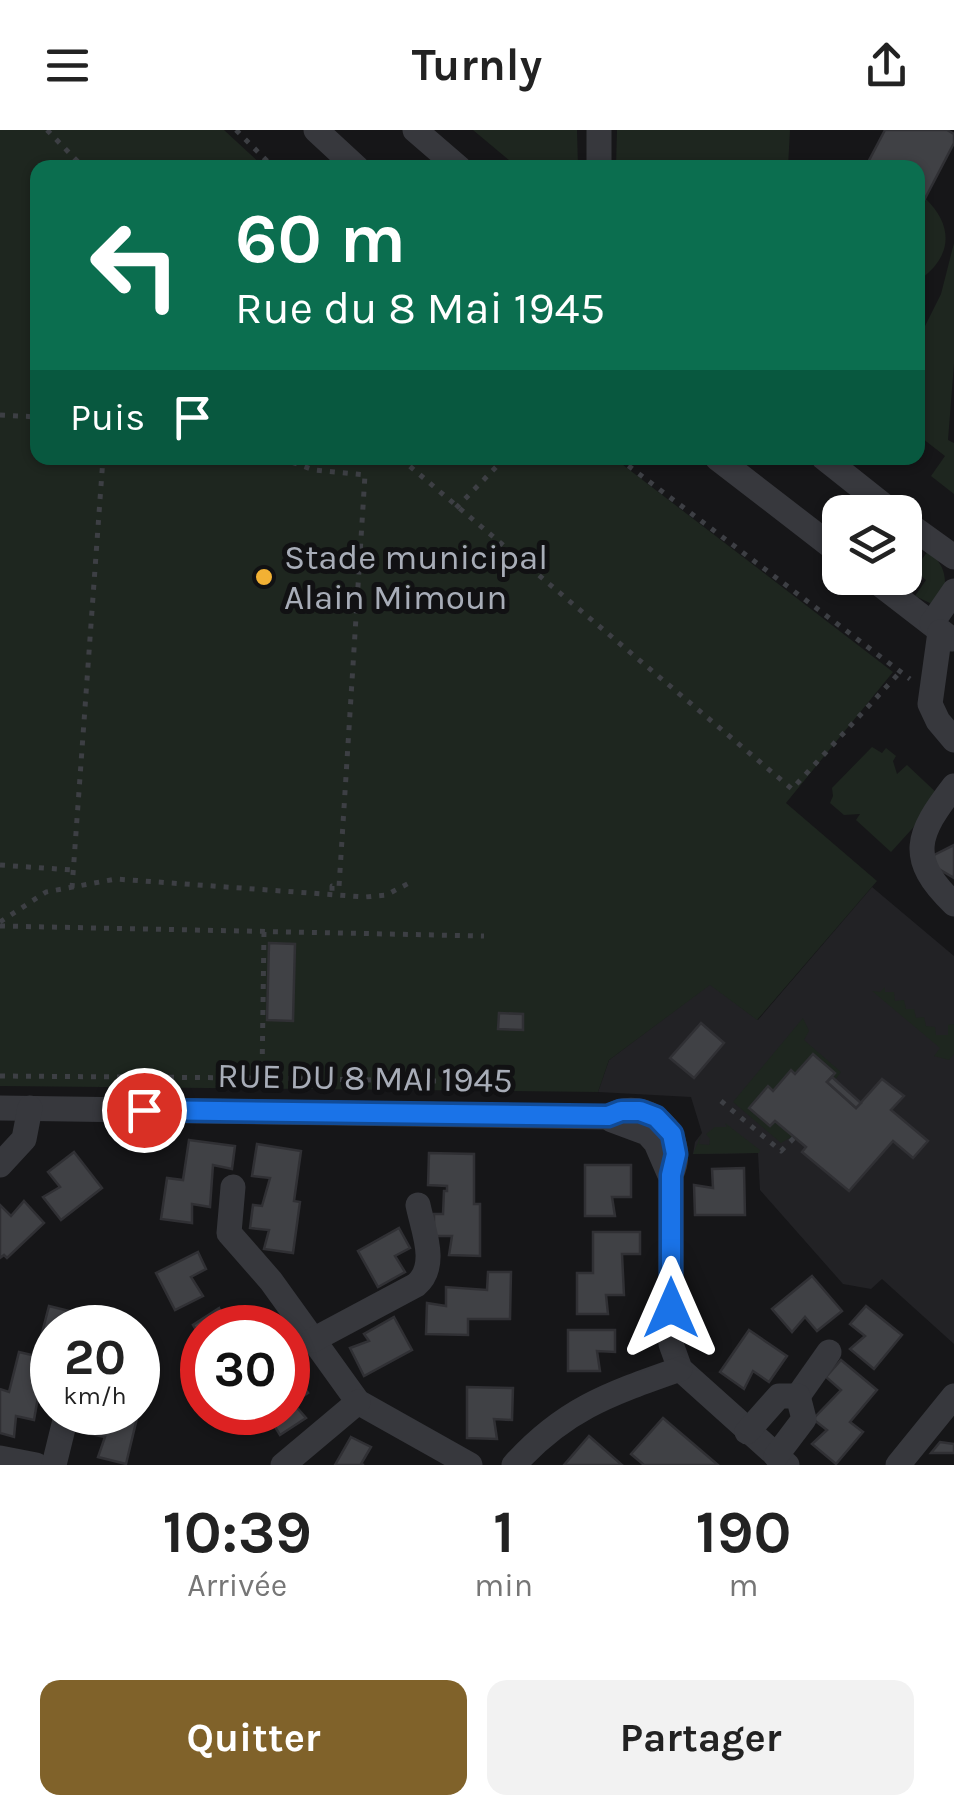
<!DOCTYPE html>
<html lang="fr">
<meta charset="utf-8">
<style>
body{margin:0;font-family:Karla,sans-serif;background:#f2f2f2;color:#222;height:100vh;display:flex;flex-direction:column;font-size:38px;white-space:nowrap}
*{box-sizing:border-box;margin:0}
p{font-size:32px;color:#767676}
.icon{flex:none;width:55px;height:55px;fill:none;stroke:currentColor;stroke-width:2;stroke-linecap:round;stroke-linejoin:round}
.map{position:relative;height:1335px;overflow:hidden}
.side{display:flex;flex-direction:column;background:#fff;flex:1}
.side>*{flex:none}
.guide{position:absolute;left:30px;top:30px;width:895px;height:305px;border-radius:20px;box-shadow:0 2px 8px #0004;background:#0b6e4f;color:#fff;overflow:hidden}
.tools{position:absolute;left:822px;top:365px;display:grid;gap:20px}
.tools a{display:grid;place-items:center;width:100px;height:100px;border-radius:20px;background:#fff;box-shadow:0 2px 8px #0004;font-size:50px}
.speed{position:absolute;left:30px;top:1175px;display:flex;gap:20px;font-size:50px;font-weight:700;text-align:center}
.speed>*{display:grid;place-content:center;width:130px;height:130px;border-radius:50%;background:#fff;box-shadow:0 2px 8px #0004;line-height:1}
.speed small{font-size:25px;font-weight:400}
.speed .limit{border:15px solid #d22;background:#fff;color:#111}
.pin{position:absolute;display:grid;place-items:center;width:85px;height:85px;color:#fff;margin:-42px;border:5px solid #fff;border-radius:50%;box-shadow:0 2px 10px #0007}
.me{position:absolute;width:110px;margin:-55px;rotate:0deg;stroke-linejoin:round;filter:drop-shadow(0 0 8px #0008)}
.turn{display:flex;align-items:center;gap:35px;height:210px;padding:0 40px;font-size:45px}
.turn .icon{width:130px;height:130px;stroke-width:2.5}
.turn b{display:block;font-size:70px;line-height:85px}
.then{display:flex;align-items:center;height:95px;padding:0 40px;background:#0003;gap:20px;font-size:38px}
.eta{display:flex;justify-content:space-evenly;align-items:center;height:170px;text-align:center}
.eta b{font-size:60px;font-weight:700;line-height:70px}
.cta{display:flex;gap:20px;margin-top:auto;padding:20px 40px}
.cta a{flex:1;height:115px;border-radius:20px;background:#80622a;color:#fff;font-size:40px;font-weight:700;line-height:115px;text-align:center}
.cta a+a{background:#f2f2f2;color:#222}
header{display:flex;justify-content:space-between;align-items:center;height:130px;padding:0 40px;background:#fff;font-size:45px;font-weight:700}
.map>svg:first-child{display:block}
.built{fill:#222225}
.green{fill:#1e261f}
.building{fill:#404145;stroke:#303034;stroke-width:2.5}
.lines{fill:none;stroke-linecap:round;stroke-linejoin:round}
.path{stroke:#3d3f44;stroke-width:5;stroke-dasharray:5 8;stroke-linecap:butt}
.minor{stroke:#37383d;stroke-width:25}
.route-casing{stroke:#114b97;stroke-width:25}
.route{stroke:#1a73e8;stroke-width:18}
.poi-dot{fill:#f2b134;stroke:#111113;stroke-width:4}
.labels{text-anchor:middle;dominant-baseline:central;stroke-width:10;stroke-linejoin:round;paint-order:stroke}
.poi-label{font-size:35px;fill:#a8adb8;stroke:#111113;text-anchor:start}
.street-label{font-size:35px;fill:#a8adb8;stroke:#111113}
</style>
<header><svg class="icon" aria-label="menu" viewBox="0 0 24 24"><path d="M4 6h16M4 12h16M4 18h16"/></svg>Turnly<svg class="icon" aria-label="share" viewBox="0 0 24 24"><path d="M12 15V3M7 8l5-5 5 5M5 13v7h14v-7"/></svg></header>
<div class="map">
<svg width="954" height="1335" viewBox="0 0 954 1335">
<rect width="100%" height="100%" fill="#161618"/>
<!-- built -->
<path class="built" d="M872,757L954,826V1214L882,1149L871,1159L843,1154L760,1060L758,1023L693,1024L695,1012L702,1003L691,967L598,962L609,930L710,854L758,890Z"/>
<!-- green -->
<g class="green">
<path d="M0,0H224L264,37L38,38V328H614L893,542L786,673L877,751L757,890L710,855L609,930L598,962L0,956Z"/>
<path d="M473,0H577L578,37H517Z"/>
<path d="M617,0H790L788,37H616Z"/>
<path d="M925,68C954,96 953,127 918,151V82Z"/>
<path d="M954,113V234L948,310L954,313V364L931,346L945,326L918,305V210L941,164Z"/>
<path d="M928,421C943,434 946,442 945,462L932,474L915,466L926,450L914,440Z"/>
<path d="M872,617L882,623L886,618L896,626L893,631L897,644L907,635L941,667L891,722L856,690L860,684L844,685L830,673L833,666L832,658Z"/>
<path d="M885,857V862H894L895,871L904,870L906,879H914L916,888L924,887L926,896L935,897L936,905H948V895L954,894V924L949,930L934,926L940,918L872,861L880,862Z"/>
<path d="M803,888L809,901L804,910L841,942L835,950L832,947L835,943L813,924L795,944L791,941L773,961L768,957L749,978L770,996L775,991L793,1006L781,1013L733,972Z"/>
<path d="M725,993L760,1020L759,1023L693,1024L701,1005L699,1014L709,1015L710,1009L706,1004L715,997H727Z"/>
</g>
<!-- building -->
<g class="building">
<path d="M885,0H947L954,4V13L918,82V38H865Z"/>
<path d="M954,715V748L932,735L934,725Z"/>
<path d="M269,813L295,814L293,891L267,890Z"/>
<path d="M499,883L523,884V900L498,899Z"/>
<path d="M701,893L724,913L694,948L670,928Z"/>
<path d="M813,924L835,943L827,952L856,978L882,949L904,966L891,980L928,1011L913,1028L893,1011L849,1061L802,1022L806,1017L775,991L770,996L749,978L768,956L773,961L791,940L795,944Z"/>
<path d="M832,947L861,973L856,978L827,952Z"/>
<path d="M189,1010L235,1016L232,1039L213,1035L210,1077L192,1074V1093L161,1089L167,1048L183,1050Z"/>
<path d="M257,1014L301,1021L294,1071L300,1072L293,1123L264,1119L269,1100L250,1098L253,1075L262,1076L270,1048L252,1046Z"/>
<path d="M74,1022L102,1058L61,1090L43,1067L60,1057L48,1042Z"/>
<path d="M429,1023L474,1024V1074H480V1126L449,1125L452,1106H434V1084H443L444,1061H447V1056L428,1055Z"/>
<path d="M585,1035H631V1067H612L615,1086H585Z"/>
<path d="M744,1038L745,1085H695L694,1055L713,1058L712,1039Z"/>
<path d="M24,1071L44,1093L7,1128L4,1125L0,1128V1075L11,1086Z"/>
<path d="M399,1098L410,1118L395,1126L405,1142L378,1157L358,1121Z"/>
<path d="M593,1102H640V1124H622L624,1165H606L608,1184H577V1143H593Z"/>
<path d="M198,1122L206,1139L191,1147L203,1166L175,1180L156,1143Z"/>
<path d="M488,1142H511L510,1189H468V1205L426,1204L427,1173L446,1176V1157L487,1160Z"/>
<path d="M812,1146L842,1181L817,1201L805,1187L792,1202L772,1179Z"/>
<path d="M49,1176L93,1187L90,1198H52V1253L41,1250L34,1290L16,1286L14,1307L0,1303V1259L9,1262L19,1222L36,1226Z"/>
<path d="M866,1176L902,1205L874,1239L850,1219L865,1206L850,1194Z"/>
<path d="M219,1178L226,1195L242,1185L251,1198H202V1210L193,1195Z"/>
<path d="M394,1187L412,1220L364,1246L350,1218L369,1211L364,1204Z"/>
<path d="M568,1200H615V1222L597,1221L600,1241H568Z"/>
<path d="M749,1200L787,1226L769,1252L753,1241L744,1259L720,1242Z"/>
<path d="M841,1230L877,1260L850,1292L863,1302L836,1334L812,1314L827,1300L813,1289L841,1260L826,1247Z"/>
<path d="M296,1244L308,1263L293,1273L306,1288L280,1305L266,1282H288V1249Z"/>
<path d="M467,1257L513,1258L512,1290L494,1289L497,1309L467,1308Z"/>
<path d="M91,1282L138,1284L126,1334L98,1327L105,1307L86,1303Z"/>
<path d="M663,1288L718,1335H644L631,1324Z"/>
<path d="M589,1306L622,1335H564Z"/>
<path d="M351,1307L371,1317L361,1334L364,1335H335Z"/>
<path d="M940,1312L954,1314V1323H931Z"/>
</g>
<g class="lines">
<!-- path -->
<g class="path">
<path d="M47,0L84,38"/>
<path d="M236,0L274,38"/>
<path d="M0,285L38,287"/>
<path d="M112,328L166,331L178,328"/>
<path d="M280,328L314,340L365,345L339,757L332,756V765"/>
<path d="M400,328L792,659L901,541"/>
<path d="M618,328L910,549"/>
<path d="M456,378L505,328"/>
<path d="M0,735L72,740"/>
<path d="M72,758L103,328"/>
<path d="M0,792L46,762L116,749L365,767L386,765L411,752"/>
<path d="M0,796L484,806"/>
<path d="M0,946L262,948L264,801"/>
<path d="M262,948L487,952"/>
<path d="M721,971L781,1021L795,1007"/>
</g>
<!-- minor -->
<g class="minor">
<path d="M316,0L357,38"/>
<path d="M415,0L459,38"/>
<path d="M599,38V0"/>
<path d="M717,328L840,423"/>
<path d="M824,328L892,382"/>
<path d="M905,392L954,427"/>
<path d="M872,448L951,509"/>
<path d="M932,493L954,461"/>
<path d="M940,502L930,574L938,591L954,610"/>
<path d="M954,656C917,704 906,728 954,774"/>
<path d="M0,978L608,987C647,964 690,1005 671,1045V1214L680,1239L787,1335"/>
<path d="M612,990L647,1003L656,1013L669,1043"/>
<path d="M0,1035L24,1009L30,978"/>
<path d="M233,1057L229,1103L271,1151L358,1272L470,1335"/>
<path d="M313,1210L416,1155C439,1136 423,1100 418,1075"/>
<path d="M798,1266L829,1222"/>
<path d="M747,1302L779,1266H798L804,1289L776,1326"/>
<path d="M0,1328L36,1335"/>
<path d="M54,1335L67,1282"/>
<path d="M283,1335L358,1272"/>
<path d="M514,1335C565,1278 612,1263 680,1239"/>
<path d="M898,1335L954,1266"/>
</g>
</g>
<g class="lines">
<defs>
<path id="route" d="M144,980L608,986L621,981H640L656,987L672,1004L676,1024L671,1045V1178"/>
</defs>
<!-- route casing -->
<use href="#route" class="route-casing"/>
<!-- route -->
<use href="#route" class="route"/>
</g>
<!-- markers -->
<circle class="poi-dot" cx="264" cy="447" r="10"/>
<g class="labels">
<!-- poi labels -->
<g class="poi-label">
<text x="284" y="427">Stade municipal<tspan x="284" dy="40">Alain Mimoun</tspan></text>
</g>
<!-- street labels -->
<g class="street-label">
<text transform="translate(365 948) rotate(1)">RUE DU 8 MAI 1945</text>
</g>
</g>
</svg>
<div class="tools">
<a><svg class="icon" aria-label="layers" viewBox="0 0 24 24"><path d="M12 4l9 5-9 5-9-5zM3 14l9 5 9-5"/></svg></a>
</div>
<div class="speed"><div>20<small>km/h</small></div><div class="limit">30</div></div>
<div class="pin" style="left:144px;top:980px;background:#d93025"><svg class="icon" aria-label="arrive" viewBox="0 0 24 24"><path d="M6 21V4h12l-3 4 3 4H6"/></svg></div>
<svg class="me" style="left:671px;top:1178px" viewBox="-20 -20 40 40"><path d="M0-17L14 15 0 8-14 15z" fill="#1a73e8" stroke="#fff" stroke-width="4"/></svg>
<div class="guide">
<div class="turn"><svg class="icon" aria-label="left" viewBox="0 0 24 24"><path d="M17 20v-9H6M10 6l-5 5 5 5"/></svg><div><b>60 m</b>Rue du 8 Mai 1945</div></div>
<div class="then">Puis<svg class="icon" aria-label="arrive" viewBox="0 0 24 24"><path d="M6 21V4h12l-3 4 3 4H6"/></svg></div>
</div>
</div>
<section class="side">
<div class="eta">
<div><b>10:39</b><p>Arrivée</p></div>
<div><b>1</b><p>min</p></div>
<div><b>190</b><p>m</p></div>
</div>
<div class="cta"><a>Quitter</a><a>Partager</a></div>
</section>
